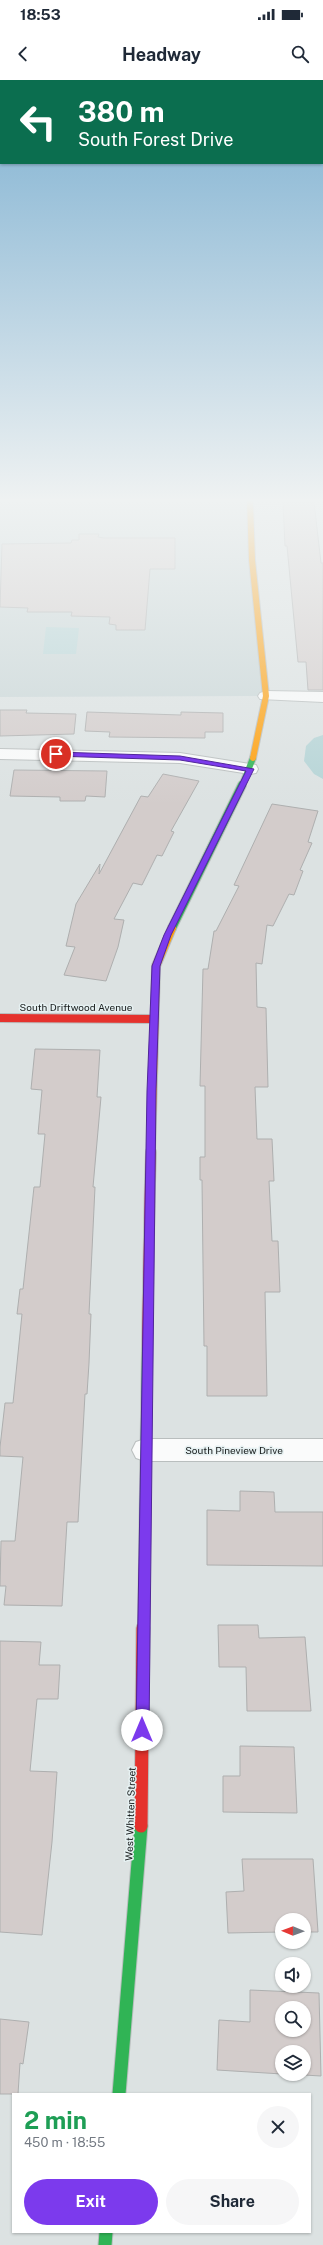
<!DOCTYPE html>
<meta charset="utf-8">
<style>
body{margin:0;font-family:"Public Sans",sans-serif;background:#f6f6f7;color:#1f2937;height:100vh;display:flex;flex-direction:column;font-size:15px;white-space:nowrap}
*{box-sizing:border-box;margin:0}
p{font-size:13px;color:#747a83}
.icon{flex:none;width:22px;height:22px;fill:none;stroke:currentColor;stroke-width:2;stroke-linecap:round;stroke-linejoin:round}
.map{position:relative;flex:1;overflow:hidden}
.panel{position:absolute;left:12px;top:2013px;width:299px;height:140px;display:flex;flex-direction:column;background:#fff;border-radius:0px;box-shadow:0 1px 3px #0004}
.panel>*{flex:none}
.guide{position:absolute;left:0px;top:0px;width:323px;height:84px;box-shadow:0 1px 3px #0004;background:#0b6e4f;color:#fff;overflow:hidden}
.needle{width:26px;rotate:271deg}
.tools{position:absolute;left:275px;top:1833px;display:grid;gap:8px}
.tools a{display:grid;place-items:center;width:36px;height:36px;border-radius:50%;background:#fff;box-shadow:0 1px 3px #0004;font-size:20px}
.pin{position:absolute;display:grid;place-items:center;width:34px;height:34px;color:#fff;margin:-17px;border:2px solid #fff;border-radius:50%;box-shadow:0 1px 4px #0007}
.me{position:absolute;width:44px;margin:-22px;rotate:0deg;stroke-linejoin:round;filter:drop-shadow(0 0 3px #0008)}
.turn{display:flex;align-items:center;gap:14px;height:84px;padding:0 12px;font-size:18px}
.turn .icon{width:52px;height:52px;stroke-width:2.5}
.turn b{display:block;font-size:28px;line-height:34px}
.round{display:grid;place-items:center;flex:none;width:42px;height:42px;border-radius:21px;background:#f6f6f7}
.head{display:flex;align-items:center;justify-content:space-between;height:68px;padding:0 12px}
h1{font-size:24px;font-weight:700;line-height:30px;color:#1e9e55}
.primary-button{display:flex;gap:8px;margin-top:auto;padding:8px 12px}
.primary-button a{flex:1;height:46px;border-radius:24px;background:#7c3aed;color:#fff;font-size:16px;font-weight:700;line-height:46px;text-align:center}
.primary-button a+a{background:#f6f6f7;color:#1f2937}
.status{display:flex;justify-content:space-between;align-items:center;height:28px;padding:0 20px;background:#fff;direction:ltr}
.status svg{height:11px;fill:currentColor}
header{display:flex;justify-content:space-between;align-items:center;height:52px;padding:0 12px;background:#fff;font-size:18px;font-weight:700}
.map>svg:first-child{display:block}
.built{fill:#c9d6d7}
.green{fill:#b5d4d6}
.building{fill:#d3cccb;stroke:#aeafaf;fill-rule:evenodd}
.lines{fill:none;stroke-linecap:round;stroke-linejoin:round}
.street-casing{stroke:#b9bebe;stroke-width:2}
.fast-far3-casing{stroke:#b9bebe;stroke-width:8}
.fast-far2-casing{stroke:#b9bebe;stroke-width:10}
.fast-far1-casing{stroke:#b9bebe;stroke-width:12}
.fast-casing{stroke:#b9bebe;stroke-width:15}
.slow-far2-casing{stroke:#b9bebe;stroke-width:8}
.slow-far1-casing{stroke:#b9bebe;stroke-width:10}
.slow-casing{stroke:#b9bebe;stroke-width:12}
.jam-far2-casing{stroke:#b9bebe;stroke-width:10}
.jam-far1-casing{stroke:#b9bebe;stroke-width:12}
.jam-casing{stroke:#b9bebe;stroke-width:15}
.street{fill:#fafbfb;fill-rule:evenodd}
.fast-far3{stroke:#30b455;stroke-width:6}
.fast-far2{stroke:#30b455;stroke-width:8}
.fast-far1{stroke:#30b455;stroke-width:10}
.fast{stroke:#30b455;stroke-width:13}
.slow-far2{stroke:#ff9f0a;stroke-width:6}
.slow-far1{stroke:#ff9f0a;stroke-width:8}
.slow{stroke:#ff9f0a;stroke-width:10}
.jam-far2{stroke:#e5322d;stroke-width:8}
.jam-far1{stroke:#e5322d;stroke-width:10}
.jam{stroke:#e5322d;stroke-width:13}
.route{fill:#7c3aed;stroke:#51269a}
.labels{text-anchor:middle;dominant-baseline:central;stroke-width:3;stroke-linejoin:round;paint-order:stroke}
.street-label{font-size:10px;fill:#181c1c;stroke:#e6f1f2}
</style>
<div class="status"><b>18:53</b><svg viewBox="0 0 49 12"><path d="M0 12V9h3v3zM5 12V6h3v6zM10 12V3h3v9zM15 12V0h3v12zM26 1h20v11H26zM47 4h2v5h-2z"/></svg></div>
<header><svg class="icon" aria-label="back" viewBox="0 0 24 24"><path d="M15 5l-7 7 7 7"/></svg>Headway<svg class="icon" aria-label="search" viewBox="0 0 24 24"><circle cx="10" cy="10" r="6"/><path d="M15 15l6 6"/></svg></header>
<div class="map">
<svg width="323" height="2165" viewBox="0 0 323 2165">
<rect width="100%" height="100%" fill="#dce2e2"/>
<!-- built -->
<path class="built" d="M0,422H250L266,616L0,617Z"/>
<!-- green -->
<g class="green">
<path d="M46,547L79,548L76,574H43Z"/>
<path d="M323,655V699L314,694L304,681L306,666L314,658Z"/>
</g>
<!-- building -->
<g class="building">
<path d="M283,422H314L321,483H323V610H308L306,582H298L287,466H285Z"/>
<path d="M79,454H99L98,457L104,458H175V489H150L145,550H116V545L109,544L110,537L71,536L72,532H27L28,528L0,527L2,464L71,463L72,460H79Z"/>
<path d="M0,630H27L26,633L76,634L74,654L0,656Z"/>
<path d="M87,632L181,635V632L223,633V652H205V658L109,657L110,652L85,651Z"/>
<path d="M14,690L107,691L105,717L86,716L85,721H60V717L10,716Z"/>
<path d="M163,694L199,701L171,751L174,752L162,776L157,775L142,805L133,803L114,839L124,840L118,867L106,901L64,895L75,867L66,866L76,824L100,784L99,794L141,716L148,717Z"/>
<path d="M272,724L318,731L308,762L312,763L300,790L303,791L294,815L289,814L273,846L267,845L262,884L256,883L257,927L266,928L268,1007H255L257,1059H272L274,1101H269L272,1161H278L280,1212H265L267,1316H207V1266H204L202,1100H200V1077H205V1006H200L203,889H208L214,851H216L239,806L234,805Z"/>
<path d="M35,969L100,970L97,1017H101L93,1107H95L89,1234H91L89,1283L87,1314H85L78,1442H67L62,1526L4,1525L6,1506H0L1,1461H15L23,1377L0,1376V1367L5,1323H13L22,1234H17L20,1209H23L34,1107H40L45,1054H38L42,1010L31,1009Z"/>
<path d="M240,1411L274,1412L275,1432H323V1486L207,1485V1430L240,1431Z"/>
<path d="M218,1545H258L259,1558L305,1557L311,1631H247L246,1587H219Z"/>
<path d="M0,1561L41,1562L39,1585H60L58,1619H37L30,1691L57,1692L52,1762L42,1855L0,1852Z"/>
<path d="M240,1666L294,1667L297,1733L223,1732V1696H240Z"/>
<path d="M242,1779H313L318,1852H304V1840H282V1852L228,1853L226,1812L244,1811Z"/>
<path d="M250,1910L319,1913L321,1996L287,1994H304V1972H282V1994L217,1990L219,1940L250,1942ZM282,1928H304V1950H282Z"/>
<path d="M0,1939L29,1942L23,1984L20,1983L18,2014H0Z"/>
</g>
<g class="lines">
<defs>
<g id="street">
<path d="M266,611L323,612V622L260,619L258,616L260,613Z"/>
<path d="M0,669L180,673L250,684L256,685L258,689L256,693L250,694L180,683L0,679Z"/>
<path d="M145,1359H323V1381H145L136,1378L132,1370L136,1362Z"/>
</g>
<path id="fast-far3" d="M242,706L253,678"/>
<path id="fast-far2" d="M172,848L242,705"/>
<path id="fast-far1" d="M144,1482L147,1266"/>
<g id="fast">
<path d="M119,2014L141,1746"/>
<path d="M105,2165L106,2152"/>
</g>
<path id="slow-far2" d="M250,422L252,480L266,616L253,678"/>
<path id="slow-far1" d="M151,1073L156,886L172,848"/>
<path id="slow" d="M150,1103L151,1072"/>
<path id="jam-far2" d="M0,938L153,939"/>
<g id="jam-far1">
<path d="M147,1266L150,1103"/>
<path d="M143,1549L144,1482"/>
</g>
<path id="jam" d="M141,1746L143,1548"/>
</defs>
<!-- street casing -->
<use href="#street" class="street-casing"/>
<!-- fast-far3 casing -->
<use href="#fast-far3" class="fast-far3-casing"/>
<!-- fast-far2 casing -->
<use href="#fast-far2" class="fast-far2-casing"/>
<!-- fast-far1 casing -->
<use href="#fast-far1" class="fast-far1-casing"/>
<!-- fast casing -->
<use href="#fast" class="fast-casing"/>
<!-- slow-far2 casing -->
<use href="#slow-far2" class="slow-far2-casing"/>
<!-- slow-far1 casing -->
<use href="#slow-far1" class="slow-far1-casing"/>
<!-- slow casing -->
<use href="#slow" class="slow-casing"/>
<!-- jam-far2 casing -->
<use href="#jam-far2" class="jam-far2-casing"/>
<!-- jam-far1 casing -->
<use href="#jam-far1" class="jam-far1-casing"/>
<!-- jam casing -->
<use href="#jam" class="jam-casing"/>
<!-- street -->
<use href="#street" class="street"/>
<!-- fast-far3 -->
<use href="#fast-far3" class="fast-far3"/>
<!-- fast-far2 -->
<use href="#fast-far2" class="fast-far2"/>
<!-- fast-far1 -->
<use href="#fast-far1" class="fast-far1"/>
<!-- fast -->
<use href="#fast" class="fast"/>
<!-- slow-far2 -->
<use href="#slow-far2" class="slow-far2"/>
<!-- slow-far1 -->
<use href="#slow-far1" class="slow-far1"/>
<!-- slow -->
<use href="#slow" class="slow"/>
<!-- jam-far2 -->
<use href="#jam-far2" class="jam-far2"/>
<!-- jam-far1 -->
<use href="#jam-far1" class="jam-far1"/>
<!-- jam -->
<use href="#jam" class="jam"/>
</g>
<!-- sky -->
<linearGradient id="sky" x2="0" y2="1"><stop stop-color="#7db0d1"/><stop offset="0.58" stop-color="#eff2f2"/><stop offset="1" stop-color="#eff2f2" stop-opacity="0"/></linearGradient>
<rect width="323" height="725" fill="url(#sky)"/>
<!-- route -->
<path class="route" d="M56,672L180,676L254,689L171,855L160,886L156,1011L149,1650L147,1655L142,1656L138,1655L136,1650L147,1011L152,886L164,855L246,691L180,680L54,676V673Z"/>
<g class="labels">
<!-- street labels -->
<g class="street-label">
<text x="76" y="927">South Driftwood Avenue</text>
<text x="234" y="1370">South Pineview Drive</text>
<text transform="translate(130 1734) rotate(-88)">West Whitten Street</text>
</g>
</g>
</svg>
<div class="tools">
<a><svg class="needle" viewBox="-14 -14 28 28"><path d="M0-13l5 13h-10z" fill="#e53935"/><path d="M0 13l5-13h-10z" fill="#747a83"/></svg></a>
<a><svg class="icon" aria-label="sound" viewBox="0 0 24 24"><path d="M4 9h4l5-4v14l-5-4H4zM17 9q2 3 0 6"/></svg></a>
<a><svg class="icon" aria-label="search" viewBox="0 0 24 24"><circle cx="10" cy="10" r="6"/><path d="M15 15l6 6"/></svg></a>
<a><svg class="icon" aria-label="layers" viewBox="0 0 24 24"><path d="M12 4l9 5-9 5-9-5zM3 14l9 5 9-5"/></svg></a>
</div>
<div class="pin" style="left:56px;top:674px;background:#d93025"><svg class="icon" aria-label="arrive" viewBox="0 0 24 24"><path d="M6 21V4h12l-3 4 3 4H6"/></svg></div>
<svg class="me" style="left:142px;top:1650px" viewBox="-20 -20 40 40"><circle r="19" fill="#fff"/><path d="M0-13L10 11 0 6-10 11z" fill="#7c3aed"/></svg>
<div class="guide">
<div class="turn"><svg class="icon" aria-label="left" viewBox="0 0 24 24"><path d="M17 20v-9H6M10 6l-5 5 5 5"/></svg><div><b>380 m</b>South Forest Drive</div></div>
</div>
<section class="panel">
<div class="head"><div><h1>2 min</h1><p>450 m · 18:55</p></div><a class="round"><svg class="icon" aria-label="close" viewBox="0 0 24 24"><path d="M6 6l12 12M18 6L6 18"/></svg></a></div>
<div class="primary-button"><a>Exit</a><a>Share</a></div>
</section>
</div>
